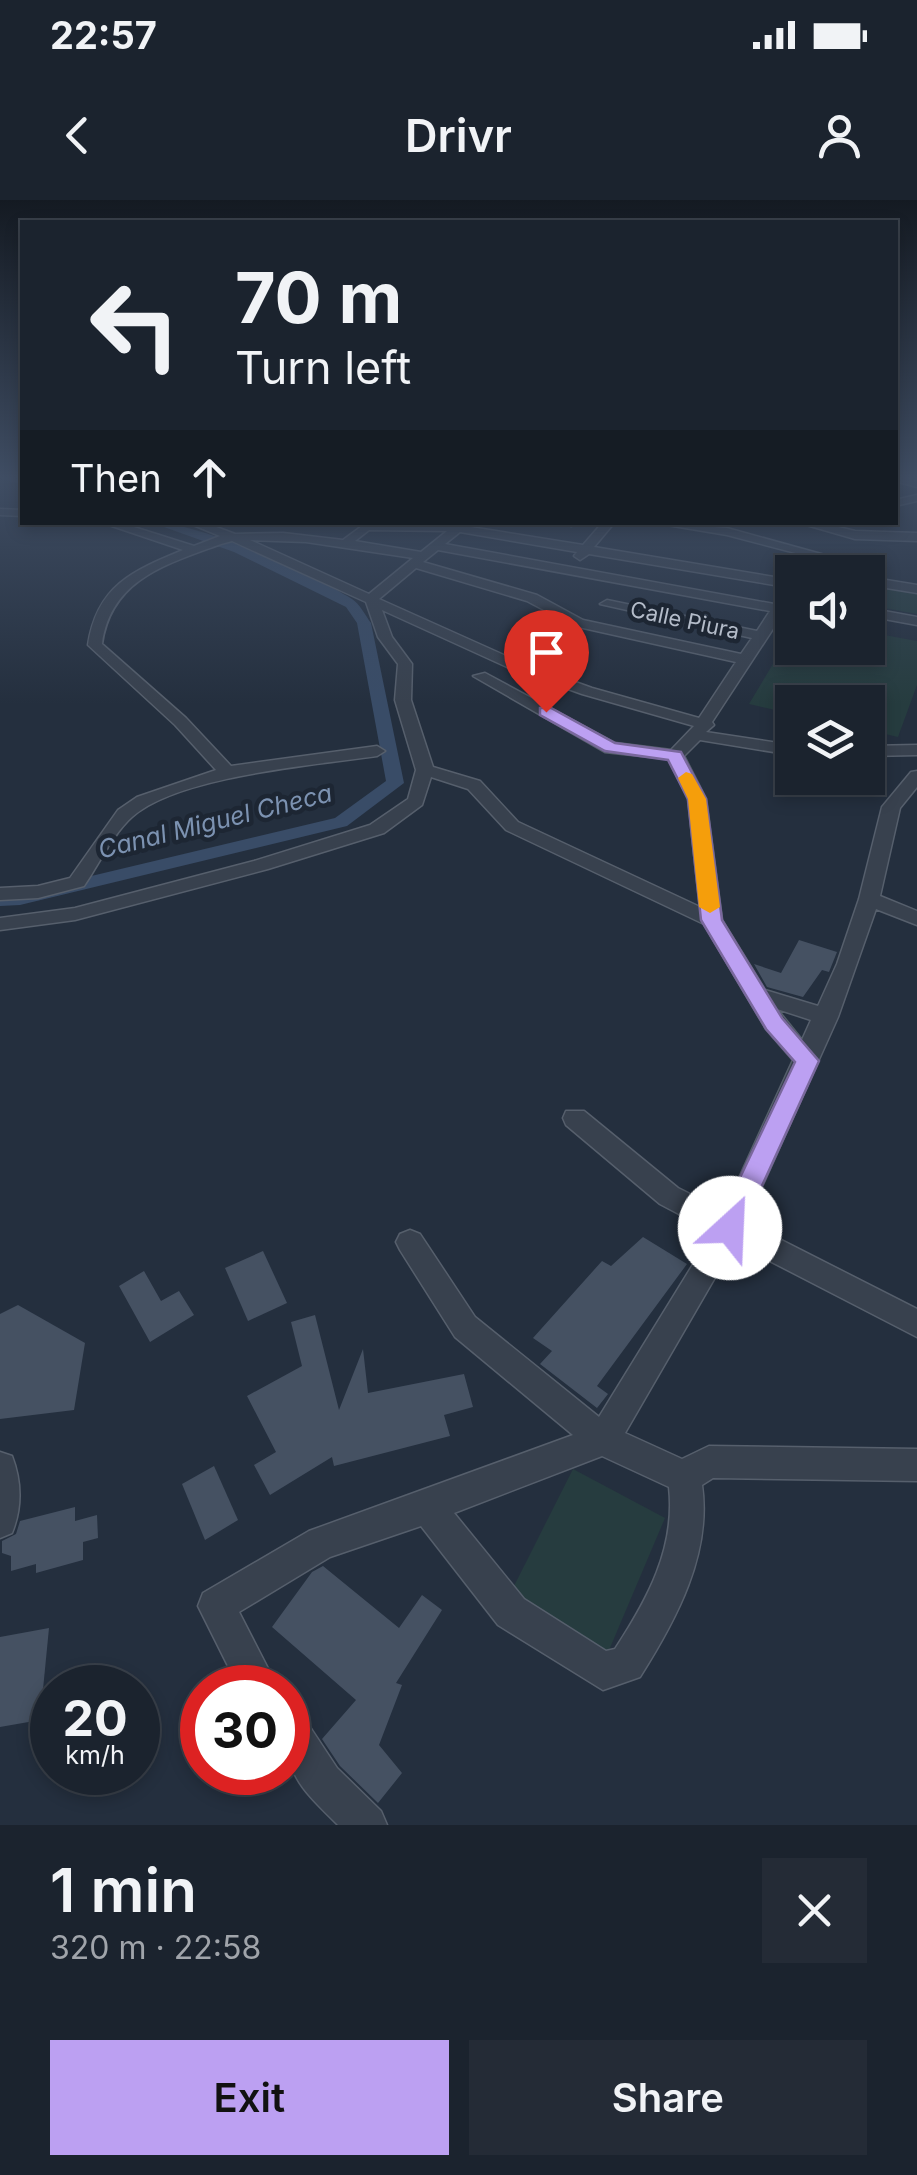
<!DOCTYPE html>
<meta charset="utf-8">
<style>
body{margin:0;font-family:Inter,sans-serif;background:#242b36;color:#f1f3f6;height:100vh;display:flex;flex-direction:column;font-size:38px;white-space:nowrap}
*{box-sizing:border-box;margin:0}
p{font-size:32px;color:#a0a4aa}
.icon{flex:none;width:55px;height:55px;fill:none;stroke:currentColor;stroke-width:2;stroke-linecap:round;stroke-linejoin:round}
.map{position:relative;height:1625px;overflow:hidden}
.drawer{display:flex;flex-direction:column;background:#1b232e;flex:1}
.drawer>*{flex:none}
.banner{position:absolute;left:20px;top:20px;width:878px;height:305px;border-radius:0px;box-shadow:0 5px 15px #0003,0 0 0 2px #39404a;background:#1b232e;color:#f1f3f6;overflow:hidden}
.buttons{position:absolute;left:775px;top:355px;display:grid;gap:20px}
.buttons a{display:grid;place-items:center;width:110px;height:110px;border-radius:0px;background:#1b232e;box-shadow:0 5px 15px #0003,0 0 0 2px #39404a;font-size:50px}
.speed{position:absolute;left:30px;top:1465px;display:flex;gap:20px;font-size:50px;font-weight:700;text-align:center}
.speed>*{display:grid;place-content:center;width:130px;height:130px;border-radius:50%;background:#1b232e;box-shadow:0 5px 15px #0003,0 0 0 2px #39404a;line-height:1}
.speed small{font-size:25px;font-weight:400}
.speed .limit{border:15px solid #d22;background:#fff;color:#111}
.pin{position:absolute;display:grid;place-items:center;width:85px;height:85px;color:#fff;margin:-102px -42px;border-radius:50% 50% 50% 0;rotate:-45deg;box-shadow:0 0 10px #0007}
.pin .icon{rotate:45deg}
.me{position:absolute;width:110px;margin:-55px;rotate:25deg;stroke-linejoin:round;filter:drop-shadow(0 0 8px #0008)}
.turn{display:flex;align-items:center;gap:35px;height:210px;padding:0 50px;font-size:45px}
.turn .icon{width:130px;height:130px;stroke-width:2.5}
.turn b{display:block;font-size:70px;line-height:85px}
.then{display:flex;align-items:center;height:95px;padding:0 50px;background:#0003;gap:20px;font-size:38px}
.round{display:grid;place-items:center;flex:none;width:105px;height:105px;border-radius:0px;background:#242b36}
.overview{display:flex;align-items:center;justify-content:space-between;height:170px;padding:0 50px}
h1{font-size:60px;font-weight:600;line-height:75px}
.primary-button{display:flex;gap:20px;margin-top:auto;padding:20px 50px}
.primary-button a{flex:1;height:115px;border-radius:0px;background:#bca0f2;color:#111;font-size:40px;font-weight:600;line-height:115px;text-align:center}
.primary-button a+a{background:#242b36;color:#f1f3f6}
.status{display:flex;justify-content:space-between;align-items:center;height:70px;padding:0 50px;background:#1b232e;direction:ltr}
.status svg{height:28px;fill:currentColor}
header{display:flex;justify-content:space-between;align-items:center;height:130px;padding:0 50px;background:#1b232e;font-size:45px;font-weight:600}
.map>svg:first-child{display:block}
.green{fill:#263c3f}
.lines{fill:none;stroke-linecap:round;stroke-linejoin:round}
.canal{fill:#394c67;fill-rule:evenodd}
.building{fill:#455162}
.minor-casing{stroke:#565f6c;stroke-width:3}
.minor{fill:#38414e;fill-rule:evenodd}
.route{fill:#bca0f2;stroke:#7a689d;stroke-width:2.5}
.slow{fill:#f59e0b}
.labels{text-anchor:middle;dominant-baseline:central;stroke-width:9;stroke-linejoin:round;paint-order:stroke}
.far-street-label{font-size:22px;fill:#b4bcc9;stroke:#1d2633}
.far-water-label{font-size:25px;font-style:italic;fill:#7c92b1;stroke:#1d2633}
</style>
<div class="status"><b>22:57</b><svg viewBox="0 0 49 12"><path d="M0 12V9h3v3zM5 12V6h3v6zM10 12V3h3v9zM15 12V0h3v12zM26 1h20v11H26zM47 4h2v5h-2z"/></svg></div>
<header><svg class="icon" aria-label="back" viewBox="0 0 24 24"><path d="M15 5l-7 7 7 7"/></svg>Drivr<svg class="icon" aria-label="person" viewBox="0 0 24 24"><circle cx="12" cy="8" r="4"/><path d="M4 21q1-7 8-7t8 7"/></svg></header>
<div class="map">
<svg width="917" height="1625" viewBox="0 0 917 1625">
<rect width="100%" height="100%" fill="#242f3e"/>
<!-- green -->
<g class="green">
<path d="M868,384L917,392V414L868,405Z"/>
<path d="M792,432V448H868V432L917,441V485L898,537L868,530V502H792V514L749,504Z"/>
<path d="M573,1269L665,1318L607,1455L512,1390Z"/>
</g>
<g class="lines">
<!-- canal -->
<g class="canal">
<path d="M0,276L22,279V285L0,278Z"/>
<path d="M150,322C199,322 308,372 352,399C360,404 365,415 371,423L404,583L347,626L20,705L0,706V694L20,693L335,618L386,581L357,423L346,407L234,352Z"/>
</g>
</g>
<!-- building -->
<g class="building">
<path d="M799,740L837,752L829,772L822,770L803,797L767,787L754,764L781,773Z"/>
<path d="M643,1037L687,1064L597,1186L608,1194L597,1208L540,1164L552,1151L533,1138L602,1061L611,1066Z"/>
<path d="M263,1051L287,1103L248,1121L225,1068Z"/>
<path d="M144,1071L161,1101L179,1091L194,1115L150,1142L119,1086Z"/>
<path d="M18,1105L85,1143L74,1210L0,1219V1114Z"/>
<path d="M315,1115L339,1210L363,1149L368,1193L464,1174L473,1207L444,1215L450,1236L334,1266L332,1257L270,1295L254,1265L276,1252L247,1196L302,1166L291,1122Z"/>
<path d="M214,1266L238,1320L205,1340L182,1284Z"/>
<path d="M75,1307V1321L97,1315L98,1338L83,1342V1360L36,1373V1364L11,1371V1356L2,1353V1341L16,1334L20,1321Z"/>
<path d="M323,1366L399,1428L422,1395L442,1410L396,1483L402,1485L379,1545L402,1573L378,1603L340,1566L322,1539L356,1500L272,1427L312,1372Z"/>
<path d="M49,1428L40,1520L0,1527V1437Z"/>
</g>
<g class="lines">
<defs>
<g id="minor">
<path d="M895,276L917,281V287L895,281Z"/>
<path d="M917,295V301L895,306V300Z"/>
<path d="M0,309L22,310V316L0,315Z"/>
<path d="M100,322H118L194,346L220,336L186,322H203L235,334L283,333L343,340L366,323L458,325L583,345L603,322H615L594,347L792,380V388L589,354L580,360L574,356L577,352L460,332L445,344L774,404L780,395H790L786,409L712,522L714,525L706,532L792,545V555L700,540L684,556L706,599L722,720L765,790L818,806L837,764L859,699L882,607L911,572L917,571V587L900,608L880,696L917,711V725L876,709L838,817L746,1022L917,1109V1137L735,1043L625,1233L682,1259L709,1246L917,1249V1281L713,1278L702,1285C712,1354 676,1420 640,1477L603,1490L498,1425L421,1326L330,1357L239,1412L278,1488H239L198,1406L203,1393L309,1331L573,1235L455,1137L400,1050L396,1042L400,1034L410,1030L420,1034L475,1117L599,1217L713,1032L660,1004L566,925L563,918L566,911H584L678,988L724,1011L793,860L766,829L704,724L506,630L468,589L431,577L422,605L384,633L268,669L75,720L0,730V718L75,708L254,661L370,625L408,599L416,570L395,500L398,464L378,437L366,402L232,341L221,344C167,364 111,379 102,444L186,518L231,566L377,546L385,551L377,556C316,565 177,576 132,617C113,634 99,664 84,686L38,698L0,700V688L38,686L70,678L118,610L137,597L216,570L175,525L88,445C97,386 132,371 183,350ZM369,330L447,331L421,352L355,341ZM250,340L306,342L413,358L369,394ZM438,350L770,411L757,431L607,400L600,404L752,438L741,454L583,420L537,395L423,362ZM416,368L527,401L574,426L736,462L699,518L592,488L517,461L379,399ZM382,410L507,467L582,494L694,526L671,550L615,543L485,473L473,476L605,552L669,559L688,599L700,707L518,622L480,581L433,567L411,500L412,464L392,437ZM777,809L811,820L802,840ZM602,1256L669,1287C676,1348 647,1400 615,1449L606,1451L524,1399L454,1313Z"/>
<path d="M581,322L571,326L565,323L566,322Z"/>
<path d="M649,322L727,328L832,357L826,361L727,335Z"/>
<path d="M796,322H818L855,331L917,333V341L855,339Z"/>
<path d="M806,367L818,369L820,372H801Z"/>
<path d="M868,377L917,385V393L868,385Z"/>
<path d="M868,408L917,417V425L868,416Z"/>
<path d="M917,545V555L868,556V546Z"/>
<path d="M0,1252L12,1256C22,1282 22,1308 12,1333L0,1338Z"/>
<path d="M288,1510L302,1515L337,1568L381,1611L387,1625H338C294,1582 284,1572 288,1510Z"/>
</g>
</defs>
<!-- minor casing -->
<use href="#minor" class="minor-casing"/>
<!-- minor -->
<use href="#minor" class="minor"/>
</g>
<!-- sky -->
<linearGradient id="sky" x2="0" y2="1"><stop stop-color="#141a22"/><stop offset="0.55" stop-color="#3f4d63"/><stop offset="1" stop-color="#3f4d63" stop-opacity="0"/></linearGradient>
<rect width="917" height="504" fill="url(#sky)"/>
<!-- route -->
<path class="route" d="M540,508H551L615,543L681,552L706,599L722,720L782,818L819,861L739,1036L730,1039L720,1036L716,1028L795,862L766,829L701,720L688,599L668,560L605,551L540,515Z"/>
<!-- slow -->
<path class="slow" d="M686,572L692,574L706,599L720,707L710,713L699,707L688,599L678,578Z"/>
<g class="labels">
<!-- far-street labels -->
<g class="far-street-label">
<text transform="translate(685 420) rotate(12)">Calle Piura</text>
</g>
<!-- far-water labels -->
<g class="far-water-label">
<text transform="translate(215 621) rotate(-14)">Canal Miguel Checa</text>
</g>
</g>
</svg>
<div class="buttons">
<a><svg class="icon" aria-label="sound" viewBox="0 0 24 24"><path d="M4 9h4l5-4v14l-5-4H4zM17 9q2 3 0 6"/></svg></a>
<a><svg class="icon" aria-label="layers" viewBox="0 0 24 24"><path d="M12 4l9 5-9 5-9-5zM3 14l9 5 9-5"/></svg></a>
</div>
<div class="speed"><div>20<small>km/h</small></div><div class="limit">30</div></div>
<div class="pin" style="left:546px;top:512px;background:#d93025"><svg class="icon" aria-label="arrive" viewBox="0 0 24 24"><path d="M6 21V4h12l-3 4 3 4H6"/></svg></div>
<svg class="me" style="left:730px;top:1028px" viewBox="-20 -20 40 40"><circle r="19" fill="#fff"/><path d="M0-13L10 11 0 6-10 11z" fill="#bca0f2"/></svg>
<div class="banner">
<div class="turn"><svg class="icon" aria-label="left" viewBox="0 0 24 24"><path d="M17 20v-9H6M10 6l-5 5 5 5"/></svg><div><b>70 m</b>Turn left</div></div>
<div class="then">Then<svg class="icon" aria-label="ahead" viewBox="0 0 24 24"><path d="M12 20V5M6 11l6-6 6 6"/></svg></div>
</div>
</div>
<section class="drawer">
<div class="overview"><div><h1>1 min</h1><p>320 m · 22:58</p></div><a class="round"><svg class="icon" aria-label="close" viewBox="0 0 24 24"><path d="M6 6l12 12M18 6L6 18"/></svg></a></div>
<div class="primary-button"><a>Exit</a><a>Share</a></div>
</section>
